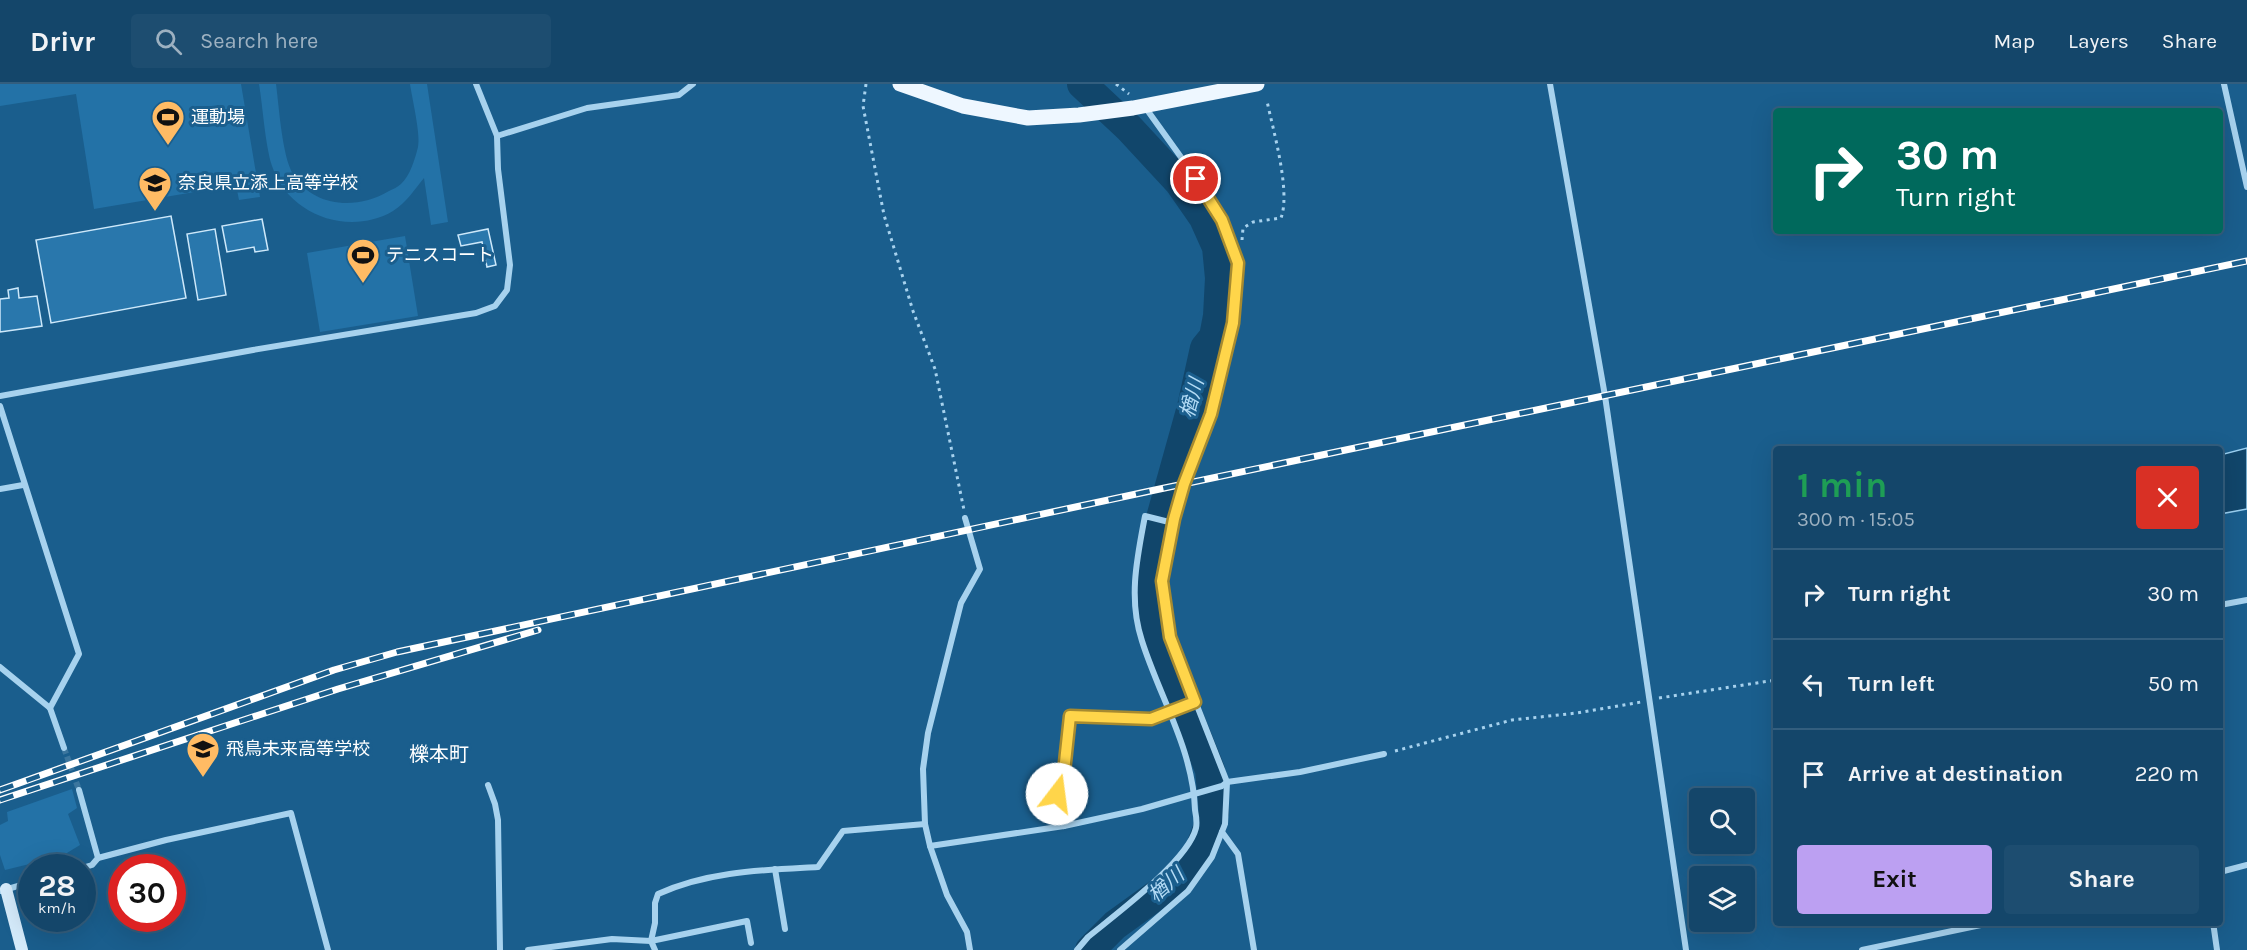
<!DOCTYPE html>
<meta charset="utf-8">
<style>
body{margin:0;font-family:Karla,"Noto Sans JP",sans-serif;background:#1d4d70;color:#f1f3f6;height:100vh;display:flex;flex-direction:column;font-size:22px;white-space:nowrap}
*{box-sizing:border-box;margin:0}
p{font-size:20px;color:#9db1c1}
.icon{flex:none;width:33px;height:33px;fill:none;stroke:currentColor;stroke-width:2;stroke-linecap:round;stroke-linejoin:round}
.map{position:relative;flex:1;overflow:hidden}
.details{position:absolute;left:1773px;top:362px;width:450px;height:480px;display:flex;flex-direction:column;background:#14466a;border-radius:6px;box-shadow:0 6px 24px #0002,0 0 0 2px #335e7e}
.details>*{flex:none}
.banner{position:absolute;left:1773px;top:24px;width:450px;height:126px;border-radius:6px;box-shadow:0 6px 24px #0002,0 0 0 2px #335e7e;background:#00695c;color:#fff;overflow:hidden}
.fabs{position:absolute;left:1689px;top:704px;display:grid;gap:12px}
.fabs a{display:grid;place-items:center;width:66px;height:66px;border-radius:6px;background:#14466a;box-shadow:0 6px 24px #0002,0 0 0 2px #335e7e;font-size:30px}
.speed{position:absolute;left:18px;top:770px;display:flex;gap:12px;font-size:30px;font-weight:700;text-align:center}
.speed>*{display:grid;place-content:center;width:78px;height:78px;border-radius:50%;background:#14466a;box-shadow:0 6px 24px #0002,0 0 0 2px #335e7e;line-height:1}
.speed small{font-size:15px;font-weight:400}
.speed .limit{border:9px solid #d22;background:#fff;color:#111}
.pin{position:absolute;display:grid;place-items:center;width:51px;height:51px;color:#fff;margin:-26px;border:3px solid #fff;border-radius:50%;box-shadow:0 2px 6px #0007}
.me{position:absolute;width:66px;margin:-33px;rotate:15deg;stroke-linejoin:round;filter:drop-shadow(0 0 4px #0008)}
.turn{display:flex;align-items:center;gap:21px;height:126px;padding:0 24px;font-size:27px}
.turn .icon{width:78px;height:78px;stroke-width:2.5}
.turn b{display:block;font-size:42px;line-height:51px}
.round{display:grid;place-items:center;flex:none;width:63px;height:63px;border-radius:6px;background:#1d4d70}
.headline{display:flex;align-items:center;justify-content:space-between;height:102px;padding:0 24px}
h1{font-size:36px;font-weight:700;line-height:45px;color:#1e9e55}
.button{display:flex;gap:12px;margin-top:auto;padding:12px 24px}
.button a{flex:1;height:69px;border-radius:6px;background:#bca0f2;color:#111;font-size:24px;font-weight:700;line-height:69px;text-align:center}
.button a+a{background:#1d4d70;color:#f1f3f6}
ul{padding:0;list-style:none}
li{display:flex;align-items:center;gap:18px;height:90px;padding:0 24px;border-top:2px solid #335e7e}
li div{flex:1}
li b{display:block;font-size:22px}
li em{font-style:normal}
header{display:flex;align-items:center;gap:36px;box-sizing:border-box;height:84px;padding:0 30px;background:#14466a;border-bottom:2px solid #335e7e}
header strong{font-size:28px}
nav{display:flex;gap:33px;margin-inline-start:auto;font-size:21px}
.search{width:420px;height:54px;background:#1d4d70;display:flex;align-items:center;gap:15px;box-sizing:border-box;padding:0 21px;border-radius:6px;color:#9db1c1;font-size:22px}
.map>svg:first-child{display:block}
.green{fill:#2372a7}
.water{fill:#11466b;stroke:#9acff0;stroke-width:1.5}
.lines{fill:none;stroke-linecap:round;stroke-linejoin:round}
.river{stroke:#11466b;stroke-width:30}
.building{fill:#2977ac;stroke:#cde8fa;stroke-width:1.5}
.minor-tunnel{stroke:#3c769e;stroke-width:6;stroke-dasharray:6 3;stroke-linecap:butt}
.path{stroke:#a7d2ee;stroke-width:3;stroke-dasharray:3 4.5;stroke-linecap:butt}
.minor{stroke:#a7d2ee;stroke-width:6}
.secondary{stroke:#d4eafa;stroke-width:12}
.primary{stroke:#eef7ff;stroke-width:15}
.rail-casing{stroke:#fff;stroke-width:7}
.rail{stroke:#1a5e8d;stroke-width:4.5;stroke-dasharray:14;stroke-linecap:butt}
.route-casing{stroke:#a68a30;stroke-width:15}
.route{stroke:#ffd54a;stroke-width:10}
.labels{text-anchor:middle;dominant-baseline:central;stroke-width:6;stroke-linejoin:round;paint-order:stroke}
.poi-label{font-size:18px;fill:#fff;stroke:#1a5e8d;text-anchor:start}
.water-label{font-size:20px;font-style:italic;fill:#b3dbf5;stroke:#1a5e8d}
.neighbourhood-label{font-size:20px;fill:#fff;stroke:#1a5e8d}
</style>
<header>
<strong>Drivr</strong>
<div class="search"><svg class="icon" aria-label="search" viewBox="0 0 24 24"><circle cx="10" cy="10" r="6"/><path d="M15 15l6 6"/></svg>Search here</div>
<nav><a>Map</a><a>Layers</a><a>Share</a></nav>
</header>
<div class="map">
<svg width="2247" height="866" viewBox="0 0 2247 866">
<rect width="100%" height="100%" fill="#1a5e8d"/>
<!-- green -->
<g class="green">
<path d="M0,0H241L260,113L239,116L236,101L94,125L76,10L0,22Z"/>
<path d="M259,0H276C279,22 282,72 293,90C314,124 357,126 389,107C393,105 398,103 401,100C410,92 415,75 418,63C421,51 412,14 410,0H427L448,138L431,141L424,94C414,106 407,118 393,127C349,153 288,131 272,82C265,60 263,24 259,0Z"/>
<path d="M405,152L418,232L320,248L307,169Z"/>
<path d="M72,705L77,724L68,730L80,761L62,772L5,786L0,771V741L8,737L7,728Z"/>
</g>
<!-- water -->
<path class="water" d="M2247,364V425L2220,430V371Z"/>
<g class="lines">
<!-- river -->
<path class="river" d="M1082,0L1129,44L1179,98L1204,134L1217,163L1220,194L1218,232L1214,253L1205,264L1192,323L1151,470L1148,511L1155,550L1210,686L1214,728L1199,768L1176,797L1115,841L1090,866"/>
</g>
<!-- building -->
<g class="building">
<path d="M171,132L186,214L51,239L36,156Z"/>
<path d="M262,135L268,166L255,168L254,163L227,168L222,142Z"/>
<path d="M215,145L226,211L198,216L187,150Z"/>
<path d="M488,145L496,181L487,183L482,158L461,162L458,151Z"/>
<path d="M18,204L19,214L37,212L42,242L0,248V215L9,214L8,206Z"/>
</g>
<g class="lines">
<!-- minor-tunnel -->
<path class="minor-tunnel" d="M64,664L79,706"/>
<!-- path -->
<g class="path">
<path d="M866,0L863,22L884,131L913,227L935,285L964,426"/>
<path d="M1116,0L1129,10"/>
<path d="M1242,156L1243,144L1253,138L1281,134C1291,107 1273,46 1267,17"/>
<path d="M1659,614L1776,596"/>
<path d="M1395,667L1512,636L1577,629L1641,618"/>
</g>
<!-- minor -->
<g class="minor">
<path d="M1550,0L1605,312L1686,866"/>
<path d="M2224,0L2247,103"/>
<path d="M497,52L587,24L679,11L693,0"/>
<path d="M0,312L253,266L476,229L495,222L507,206L510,181L498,85L497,52L476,0"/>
<path d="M0,322L79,570L50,624"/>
<path d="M0,405L23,401"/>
<path d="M965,434L980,485L961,519L928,649L923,685L925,740L930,762L947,811L967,848L970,866"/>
<path d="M2220,521L2247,516"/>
<path d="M0,583L50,624L64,664"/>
<path d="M488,701L495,720L498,736L500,866"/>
<path d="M79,706L98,774L92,781L82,784"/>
<path d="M1064,742L1059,732L1057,710L1063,697L1070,632L1151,635L1195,618"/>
<path d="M1222,748L1238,770L1254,866"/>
<path d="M930,762L1064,742L1142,725L1222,702L1227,698L1300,688L1384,670"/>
<path d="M98,774L166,756L291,729L328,866"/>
<path d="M775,785L785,845"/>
<path d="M2220,788L2247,781"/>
<path d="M0,807L32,798"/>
<path d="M2213,838L2217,866"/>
<path d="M528,866L612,855L651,857L747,837L751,859"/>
<path d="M655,866L651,857L655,839V819L658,810C708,787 764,786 818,783L843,747L925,740"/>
<path d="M1077,866L1088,853C1116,830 1188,777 1196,744C1197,739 1196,731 1195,726C1193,665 1160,614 1142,557C1128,515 1137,474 1145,432L1173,439"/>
<path d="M1120,866L1188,807L1212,773L1225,740L1227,698L1170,553L1162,497L1174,435L1184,400L1211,330L1233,239L1238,179L1222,136L1183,76L1145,23"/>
<path d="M1862,866L1995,838"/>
</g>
<!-- secondary -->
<path class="secondary" d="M6,805L22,866"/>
<!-- primary -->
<path class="primary" d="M900,0L963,22L1028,34L1079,31L1133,24L1257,0"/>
<defs>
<g id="rail">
<path d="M0,706L334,586L397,568L1155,406L2247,177"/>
<path d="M0,716L338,605L538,546"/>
</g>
</defs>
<!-- rail casing -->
<use href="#rail" class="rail-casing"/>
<!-- rail -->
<use href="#rail" class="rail"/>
</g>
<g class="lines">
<defs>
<path id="route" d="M1057,710L1063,697L1070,632L1151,635L1195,618L1170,553L1162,497L1174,435L1184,400L1211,330L1233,239L1238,179L1222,136L1196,95"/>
</defs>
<!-- route casing -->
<use href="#route" class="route-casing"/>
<!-- route -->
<use href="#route" class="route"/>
</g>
<!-- icons -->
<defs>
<symbol id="stadium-pin" viewBox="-11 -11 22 30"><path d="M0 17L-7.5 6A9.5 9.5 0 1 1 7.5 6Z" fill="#ffbb64" stroke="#1a5e8d"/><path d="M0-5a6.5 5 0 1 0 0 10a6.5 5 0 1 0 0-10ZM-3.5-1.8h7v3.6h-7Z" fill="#111"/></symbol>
<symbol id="school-pin" viewBox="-11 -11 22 30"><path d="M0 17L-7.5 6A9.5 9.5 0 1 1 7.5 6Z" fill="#ffbb64" stroke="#1a5e8d"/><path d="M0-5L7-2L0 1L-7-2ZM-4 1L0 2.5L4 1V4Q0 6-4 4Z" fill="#111"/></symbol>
</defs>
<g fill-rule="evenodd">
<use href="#stadium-pin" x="149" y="14" width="38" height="52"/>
<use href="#school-pin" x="136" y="80" width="38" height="52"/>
<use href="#stadium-pin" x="344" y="152" width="38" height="52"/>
<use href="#school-pin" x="184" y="646" width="38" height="52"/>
</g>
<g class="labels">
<!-- poi labels -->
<g class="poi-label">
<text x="191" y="33">運動場</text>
<text x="178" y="99">奈良県立添上高等学校</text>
<text x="386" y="171">テニスコート</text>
<text x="226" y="665">飛鳥未来高等学校</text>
</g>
<!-- water labels -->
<g class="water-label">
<text transform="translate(1192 314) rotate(-75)">楢川</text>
<text transform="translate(1166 801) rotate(-41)">楢川</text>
</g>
<!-- neighbourhood labels -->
<g class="neighbourhood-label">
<text x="439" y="670">櫟本町</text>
</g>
</g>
</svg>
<div class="fabs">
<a><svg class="icon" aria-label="search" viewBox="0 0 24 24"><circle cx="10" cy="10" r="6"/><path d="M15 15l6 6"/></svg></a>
<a><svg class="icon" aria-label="layers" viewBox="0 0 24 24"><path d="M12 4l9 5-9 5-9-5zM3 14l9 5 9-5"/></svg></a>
</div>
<div class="speed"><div>28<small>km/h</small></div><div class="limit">30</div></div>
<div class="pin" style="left:1196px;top:95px;background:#d93025"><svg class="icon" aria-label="arrive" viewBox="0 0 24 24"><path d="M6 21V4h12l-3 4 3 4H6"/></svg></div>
<svg class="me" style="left:1057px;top:710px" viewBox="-20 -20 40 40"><circle r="19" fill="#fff"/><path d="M0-13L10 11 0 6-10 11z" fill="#ffd54a"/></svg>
<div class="banner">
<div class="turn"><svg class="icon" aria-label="right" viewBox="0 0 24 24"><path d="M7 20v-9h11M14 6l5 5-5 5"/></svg><div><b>30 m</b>Turn right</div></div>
</div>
<section class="details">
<div class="headline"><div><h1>1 min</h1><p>300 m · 15:05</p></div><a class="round" style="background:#d93025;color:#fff"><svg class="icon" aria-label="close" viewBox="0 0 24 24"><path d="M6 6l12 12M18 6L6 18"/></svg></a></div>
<ul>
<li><svg class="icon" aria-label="right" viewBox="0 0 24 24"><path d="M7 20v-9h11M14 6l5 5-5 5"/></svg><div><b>Turn right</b></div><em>30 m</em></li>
<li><svg class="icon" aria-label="left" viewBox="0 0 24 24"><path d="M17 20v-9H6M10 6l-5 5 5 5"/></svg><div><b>Turn left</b></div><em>50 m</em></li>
<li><svg class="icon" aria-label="arrive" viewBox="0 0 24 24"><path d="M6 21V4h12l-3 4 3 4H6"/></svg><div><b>Arrive at destination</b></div><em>220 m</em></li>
</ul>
<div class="button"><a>Exit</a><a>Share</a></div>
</section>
</div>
